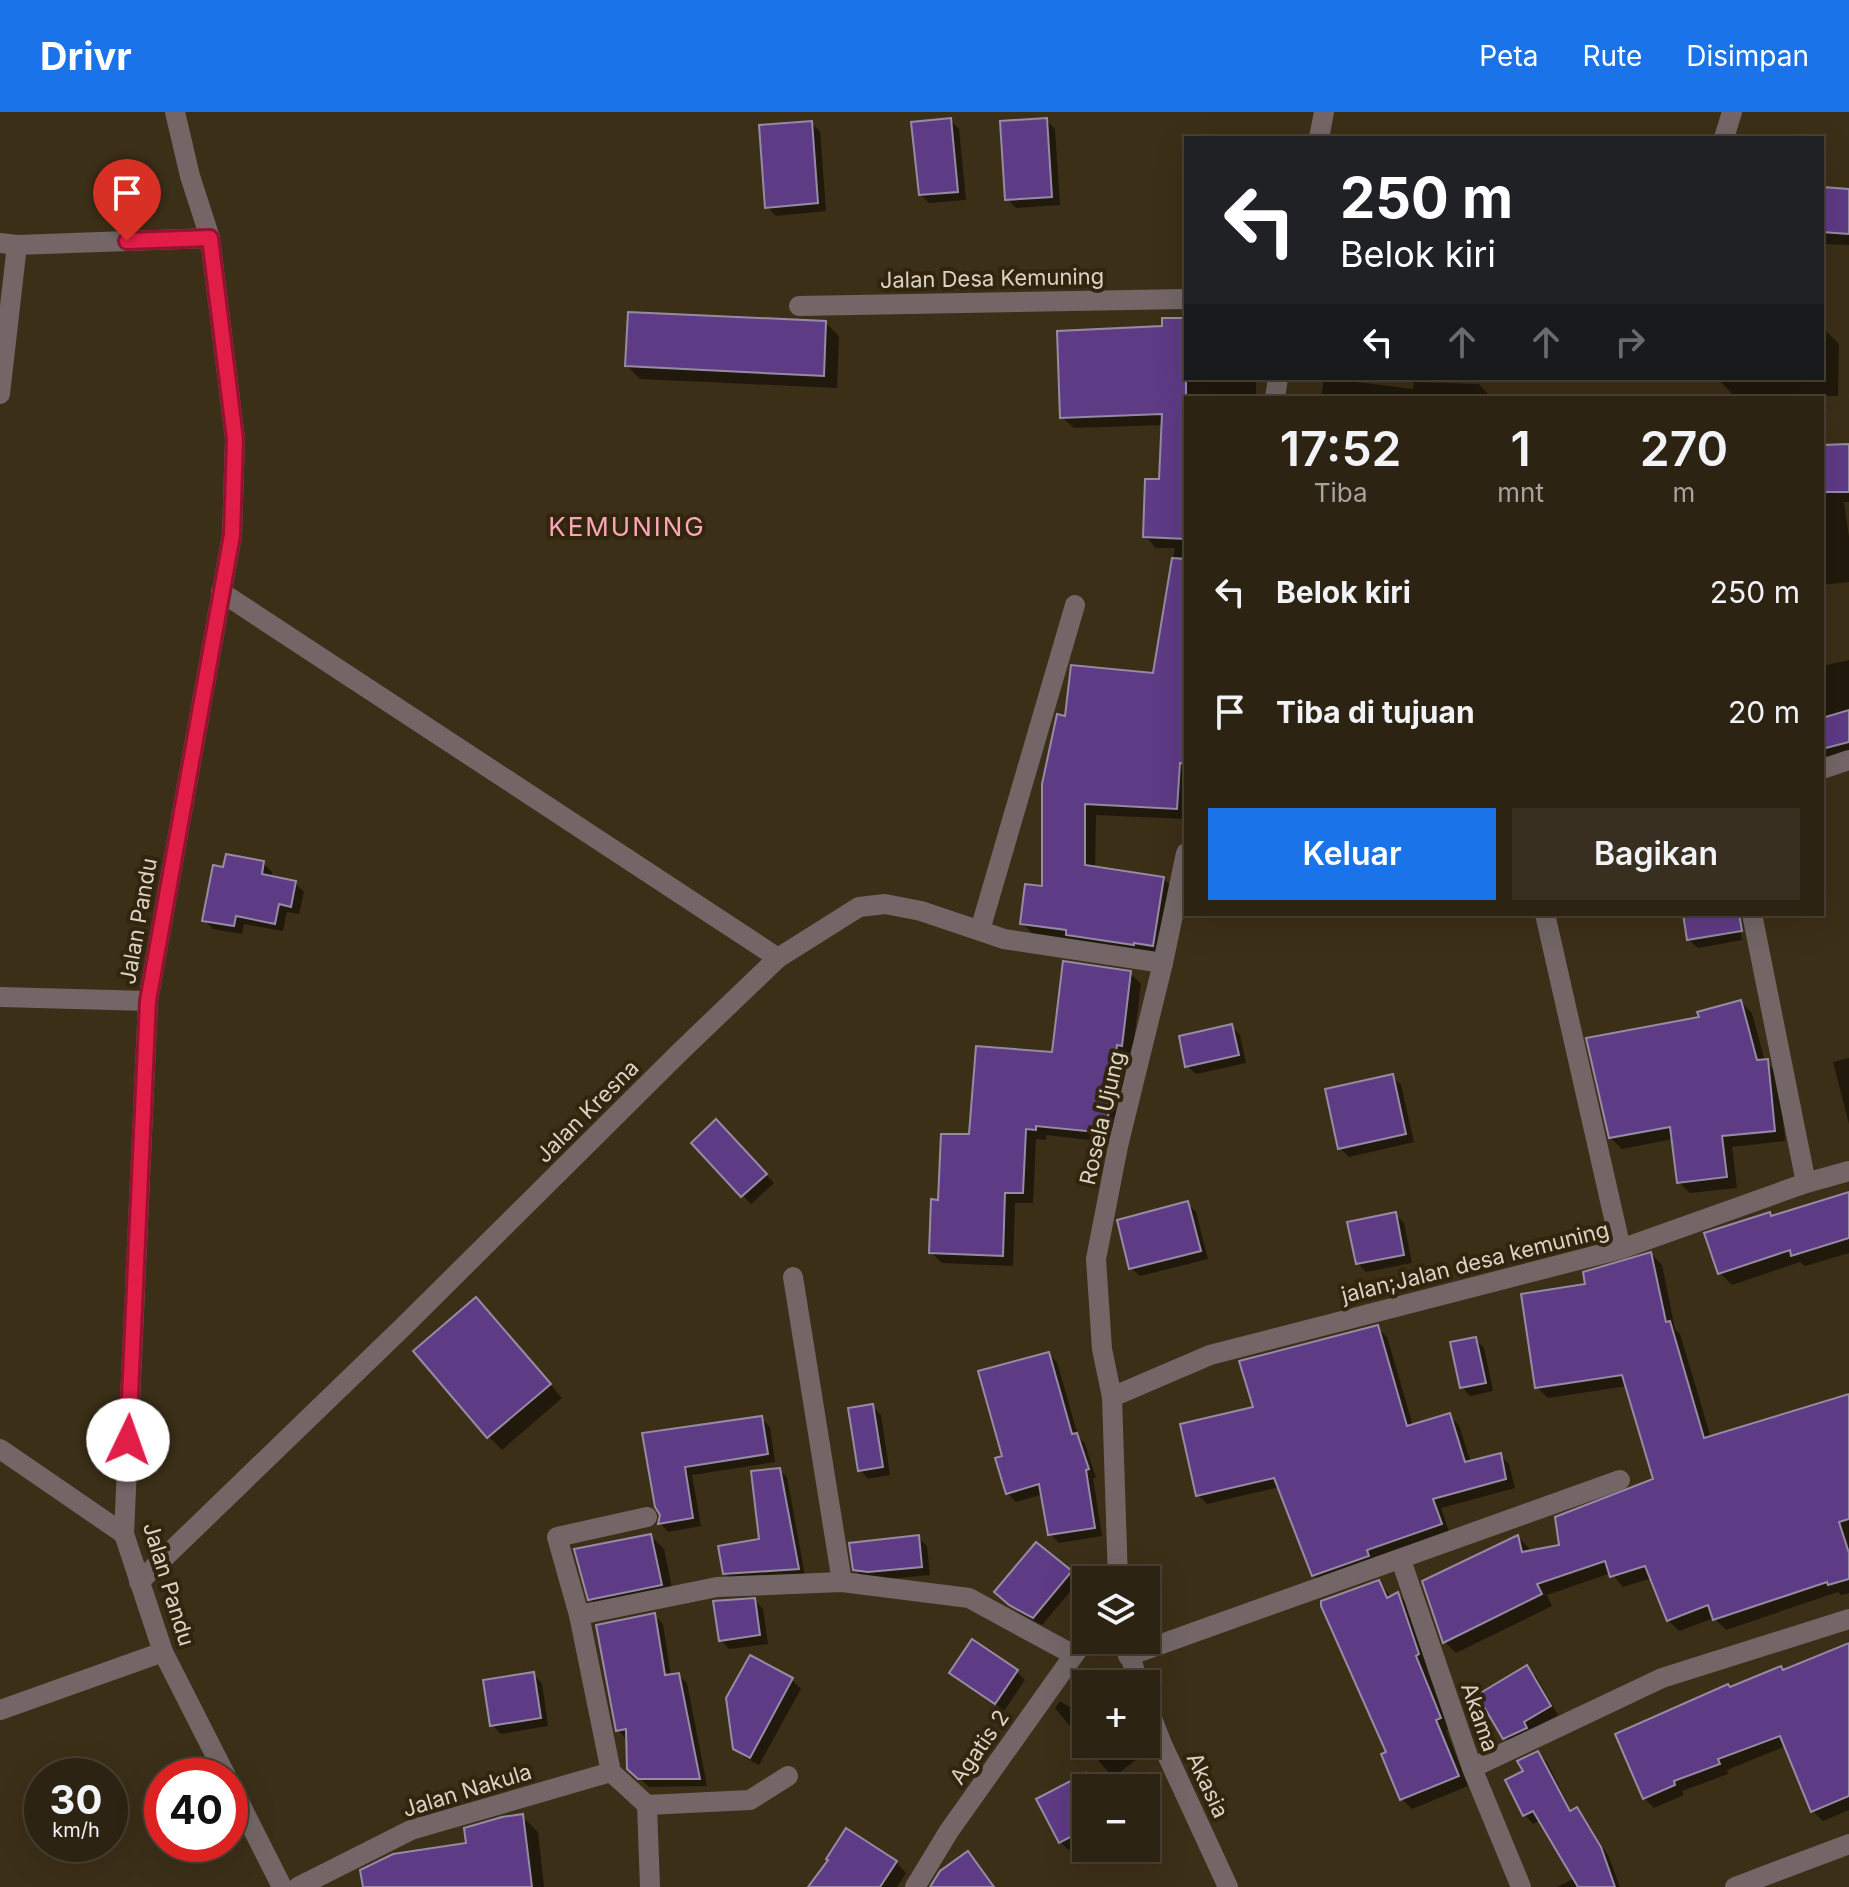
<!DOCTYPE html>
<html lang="id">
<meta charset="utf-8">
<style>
body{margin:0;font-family:Inter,sans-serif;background:#392f20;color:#f1f3f6;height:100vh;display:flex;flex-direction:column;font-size:30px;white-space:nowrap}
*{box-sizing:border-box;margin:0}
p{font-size:26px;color:#a7a49f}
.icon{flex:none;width:44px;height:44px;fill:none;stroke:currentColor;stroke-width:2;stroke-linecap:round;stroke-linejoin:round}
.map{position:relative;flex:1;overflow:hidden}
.sheet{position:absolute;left:1184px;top:284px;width:640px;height:520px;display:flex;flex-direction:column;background:#2d2312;border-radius:0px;box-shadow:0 8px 32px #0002,0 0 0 2px #484032}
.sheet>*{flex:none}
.guide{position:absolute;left:1184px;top:24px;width:640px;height:244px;border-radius:0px;box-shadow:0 8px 32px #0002,0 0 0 2px #484032;background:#202124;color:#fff;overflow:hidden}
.controls{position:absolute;left:1072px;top:1454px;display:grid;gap:16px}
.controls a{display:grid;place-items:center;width:88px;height:88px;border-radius:0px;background:#2d2312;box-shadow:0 8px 32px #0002,0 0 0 2px #484032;font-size:40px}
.speed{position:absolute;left:24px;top:1646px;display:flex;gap:16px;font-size:40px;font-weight:700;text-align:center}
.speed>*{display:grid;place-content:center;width:104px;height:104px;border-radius:50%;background:#2d2312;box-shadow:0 8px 32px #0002,0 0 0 2px #484032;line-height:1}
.speed small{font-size:20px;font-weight:400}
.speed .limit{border:12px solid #d22;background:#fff;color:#111}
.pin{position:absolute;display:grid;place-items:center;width:68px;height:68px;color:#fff;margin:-82px -34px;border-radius:50% 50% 50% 0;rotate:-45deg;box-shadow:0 0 8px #0007}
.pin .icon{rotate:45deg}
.me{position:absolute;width:88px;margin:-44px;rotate:3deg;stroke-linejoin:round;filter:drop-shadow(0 0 6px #0008)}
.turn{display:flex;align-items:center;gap:28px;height:168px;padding:0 24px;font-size:36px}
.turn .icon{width:104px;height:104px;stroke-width:2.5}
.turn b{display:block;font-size:56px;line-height:68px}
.lanes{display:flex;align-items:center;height:76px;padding:0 24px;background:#0003;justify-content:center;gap:40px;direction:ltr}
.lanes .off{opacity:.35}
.eta{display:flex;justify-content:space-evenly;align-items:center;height:136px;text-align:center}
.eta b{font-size:48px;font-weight:600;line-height:56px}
.cta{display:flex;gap:16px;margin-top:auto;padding:16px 24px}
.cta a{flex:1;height:92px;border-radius:0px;background:#1a73e8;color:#fff;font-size:32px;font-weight:600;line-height:92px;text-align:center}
.cta a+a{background:#392f20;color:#f1f3f6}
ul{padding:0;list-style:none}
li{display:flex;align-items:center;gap:24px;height:120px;padding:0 24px}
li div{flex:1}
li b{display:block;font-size:30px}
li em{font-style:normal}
header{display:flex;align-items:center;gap:48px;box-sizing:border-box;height:112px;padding:0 40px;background:#1a73e8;color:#fff}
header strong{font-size:38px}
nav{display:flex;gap:44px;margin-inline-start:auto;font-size:28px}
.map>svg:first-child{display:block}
.shadow{fill:#0007}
.building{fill:#5e3b85;stroke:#968ba5;stroke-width:2}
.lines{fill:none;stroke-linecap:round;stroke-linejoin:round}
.minor{stroke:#746667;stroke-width:20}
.route-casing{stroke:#92132f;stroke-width:20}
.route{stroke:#e11d48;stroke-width:14}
.labels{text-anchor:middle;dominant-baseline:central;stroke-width:8;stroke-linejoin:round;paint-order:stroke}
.street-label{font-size:22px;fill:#dbd3c6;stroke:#32250e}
.quarter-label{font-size:26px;letter-spacing:2px;fill:#f9a6b7;stroke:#32250e}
</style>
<header>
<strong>Drivr</strong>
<nav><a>Peta</a><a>Rute</a><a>Disimpan</a></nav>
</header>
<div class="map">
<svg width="1849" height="1775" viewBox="0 0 1849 1775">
<rect width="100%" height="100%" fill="#3c2f18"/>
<!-- shadow -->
<g class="shadow">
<path d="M950,8L959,17L966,88L929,91L921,83Z"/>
<path d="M1046,8L1055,17L1060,93L1016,96L1007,87Z"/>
<path d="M811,11L820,19L826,99L776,104L767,95Z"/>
<path d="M1822,77L1849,79V133L1822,132Z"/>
<path d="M1186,208V266H1256V286H1186V707L1096,703L1095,756L1164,767L1175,778L1164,844L1033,822L1022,811L1043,776L1067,606L1154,563L1175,436H1156L1145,424L1161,369L1164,313L1074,316L1062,305L1164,216Z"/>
<path d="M826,211L839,224L837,276L640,267L627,254Z"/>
<path d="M1822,219H1826L1839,232L1838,284L1732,282L1719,268V266H1822Z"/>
<path d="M1324,266L1413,277L1414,270L1479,272L1487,281V286H1321Z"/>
<path d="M1849,334V390H1844L1849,425V470L1822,473V335Z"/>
<path d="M1849,548V644L1822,651V554Z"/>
<path d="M263,751L272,760L271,766L295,771L304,780L299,802L287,800L283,819L244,812L242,822L213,817L204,808L225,758Z"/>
<path d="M1685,802H1737L1742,828L1698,836L1689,828Z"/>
<path d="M1130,861L1141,872L1132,944L1127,943L1116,1031L1046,1023V1028L1036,1027L1033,1091H1015L1013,1154L942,1151L931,1140L940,1090L970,1024L1054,942Z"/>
<path d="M1741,890L1752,901L1765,950L1778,961L1785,1029L1732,1035L1737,1076L1690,1081L1679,1070L1673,1027L1622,1037L1611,1026L1701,906Z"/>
<path d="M1232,915L1240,923L1246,951L1196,962L1187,954Z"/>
<path d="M1849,946V1012L1833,950Z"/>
<path d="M1392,964L1401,973L1414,1030L1349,1045L1340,1036Z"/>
<path d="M725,1018L774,1071L751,1092L693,1031Z"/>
<path d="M1849,1082V1141L1805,1154L1800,1150L1732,1173L1720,1161L1772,1106Z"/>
<path d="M1187,1091L1196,1100L1208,1147L1140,1164L1131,1156Z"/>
<path d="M1395,1102L1404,1111L1412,1151L1366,1160L1357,1151Z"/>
<path d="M1651,1142L1662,1153L1675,1217L1680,1222L1711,1326L1849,1284V1481L1841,1483L1838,1480L1726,1518L1714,1506L1679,1519L1668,1508L1652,1466L1623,1475L1611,1461L1547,1483L1552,1494L1456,1541L1445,1530L1518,1425L1529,1436L1530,1441L1562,1435L1655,1368L1627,1274L1548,1286L1537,1275L1587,1173Z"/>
<path d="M489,1201L562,1286L502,1338L488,1324Z"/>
<path d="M1377,1215L1387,1225L1413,1314L1449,1303L1459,1313L1471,1351L1500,1343L1509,1352L1515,1376L1441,1396L1450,1422L1323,1473L1314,1463L1280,1375L1207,1392L1198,1383L1255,1296Z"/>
<path d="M1475,1227L1484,1236L1493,1279L1470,1284L1462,1275Z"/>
<path d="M1048,1242L1057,1250L1078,1324L1085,1332L1096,1366H1093L1102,1424L1059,1431L1050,1422L1043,1382L1016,1390L1007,1381L1004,1345Z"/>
<path d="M872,1294L881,1303L890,1363L868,1367L860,1358Z"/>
<path d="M761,1306L770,1315L775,1350L692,1363L701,1414L668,1420L660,1411L662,1403L645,1323Z"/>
<path d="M779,1358L787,1365L805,1464L733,1469L725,1461L761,1428Z"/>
<path d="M651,1424L664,1437L674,1486L603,1500L590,1487Z"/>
<path d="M918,1425L927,1434L930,1463L878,1468L864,1466L855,1457Z"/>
<path d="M1036,1433L1079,1469L1042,1513L1020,1501L1005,1489Z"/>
<path d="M1379,1470L1392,1486L1398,1483L1409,1493L1429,1553L1426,1555L1450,1616L1446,1618L1468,1674L1412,1697L1401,1686L1389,1641Z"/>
<path d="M755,1489L763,1497L768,1532L729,1537L721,1528Z"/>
<path d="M654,1503L663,1512L671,1564L678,1563L687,1571L707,1674L649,1675L629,1656L626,1627L618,1618Z"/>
<path d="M1849,1530V1698L1823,1709L1813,1699L1786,1634L1727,1658L1728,1662L1682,1679L1684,1683L1654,1696L1644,1686L1731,1577L1784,1560L1847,1534L1846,1531Z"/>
<path d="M750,1546L792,1568L801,1577L759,1653L744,1645L735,1636Z"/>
<path d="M1527,1556L1536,1564L1558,1603L1531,1619L1514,1634L1505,1625Z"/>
<path d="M952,1560H1017L1025,1568L1004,1599Z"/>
<path d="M533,1562L542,1571L548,1614L501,1622L492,1613Z"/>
<path d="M1060,1589L1086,1606V1632H1124L1139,1645L1113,1666L1055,1596Z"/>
<path d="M1538,1641L1547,1650L1572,1700L1577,1697L1585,1706L1609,1745L1620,1775H1557L1575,1766L1541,1708L1533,1712L1525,1703V1660Z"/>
<path d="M1080,1666L1090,1676H1086V1729L1069,1738L1060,1730Z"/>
<path d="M523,1705L538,1720L544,1775H365L468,1732Z"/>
<path d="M896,1750L906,1761L897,1775H812Z"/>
</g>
<!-- building -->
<g class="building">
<path d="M951,6L958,80L919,83L911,10Z"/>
<path d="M1047,6L1052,85L1005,88L1000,9Z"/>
<path d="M812,9L818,91L765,96L759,13Z"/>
<path d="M1822,75L1849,77V122L1822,120Z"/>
<path d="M628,200L826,209L824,264L625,254Z"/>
<path d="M1162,206H1186V427L1143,425L1145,367H1159L1162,302L1060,306L1057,219L1162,214Z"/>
<path d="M1849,332V380H1822V333Z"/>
<path d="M1172,446L1186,447V652L1180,651L1177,697L1085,692V753L1164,765L1153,834L1134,831V833L1066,823V818L1020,812L1025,772L1042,774V672L1057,602L1065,604L1071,553L1153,561Z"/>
<path d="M1849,598V630L1822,637V606Z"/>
<path d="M226,742L264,749L262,762L296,769L291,795L279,792L275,812L236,804L234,814L202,809L213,753L223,755Z"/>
<path d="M1683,802H1739L1742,819L1687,828Z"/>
<path d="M1063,849L1131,859L1122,934L1117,933L1106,1021L1036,1014V1018L1026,1017L1023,1081H1005L1003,1144L929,1141L931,1087L938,1088L941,1022H969L976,934L1052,940Z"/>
<path d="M1741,888L1757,948L1768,947L1775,1019L1722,1024L1727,1065L1677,1071L1670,1015L1609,1026L1586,926L1699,905L1697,900Z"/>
<path d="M1232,912L1239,943L1185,955L1179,924Z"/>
<path d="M1393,962L1406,1022L1338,1037L1325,977Z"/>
<path d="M716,1007L767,1062L741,1085L691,1031Z"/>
<path d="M1849,1080V1126L1791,1144L1790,1138L1718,1162L1704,1121L1770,1100L1771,1104Z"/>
<path d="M1188,1089L1201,1139L1129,1157L1117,1108Z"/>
<path d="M1396,1100L1404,1143L1356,1152L1347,1110Z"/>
<path d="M1651,1140L1666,1210L1670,1209L1704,1326L1849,1282V1407L1839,1410L1849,1441V1467L1828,1473L1827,1470L1713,1508L1708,1493L1667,1509L1645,1454L1610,1465L1605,1449L1537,1472L1542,1482L1443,1531L1422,1469L1518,1423L1522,1440L1559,1433L1555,1405L1653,1367L1622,1263L1535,1276L1521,1182L1585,1172L1583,1160Z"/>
<path d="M476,1185L551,1272L487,1326L413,1239Z"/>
<path d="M1378,1213L1407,1314L1450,1301L1465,1350L1501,1341L1506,1367L1433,1387L1442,1412L1367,1438L1369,1444L1312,1464L1274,1366L1196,1384L1180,1312L1253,1295L1239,1249Z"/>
<path d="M1476,1225L1486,1271L1460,1276L1450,1230Z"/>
<path d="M1049,1240L1072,1322L1077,1321L1089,1357L1086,1358L1095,1416L1048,1423L1039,1372L1006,1382L995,1346L1002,1344L978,1259Z"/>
<path d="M873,1292L883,1355L858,1359L848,1296Z"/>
<path d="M762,1304L768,1342L685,1355L693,1406L658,1412L660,1403L655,1395L642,1321Z"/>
<path d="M780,1356L799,1457L723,1462L718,1434L759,1427L751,1359Z"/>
<path d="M651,1422L662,1473L588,1488L574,1437Z"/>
<path d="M919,1423L922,1455L868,1460L853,1458L849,1431Z"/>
<path d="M1036,1430L1072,1459L1033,1506L1009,1493L994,1480Z"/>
<path d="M1379,1468L1387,1486L1398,1480L1419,1542L1416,1544L1441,1606L1436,1608L1459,1664L1400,1688L1381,1642L1386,1640L1321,1494V1489Z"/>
<path d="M755,1486L760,1523L719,1529L713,1489Z"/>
<path d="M655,1501L665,1563L679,1561L700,1667H638L627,1657L626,1617L616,1619L596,1513Z"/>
<path d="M972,1527L1018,1558L995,1592L949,1561Z"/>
<path d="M1849,1531V1684L1811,1700L1780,1624L1718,1647L1720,1652L1674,1669L1675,1673L1643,1687L1615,1622L1728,1572L1730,1575L1781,1554L1783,1558Z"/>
<path d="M750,1543L793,1566L750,1646L733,1637L726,1586Z"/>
<path d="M1527,1553L1551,1594L1524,1610L1527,1616L1503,1627L1477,1583Z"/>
<path d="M534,1560L541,1606L490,1614L483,1568Z"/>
<path d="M1538,1639L1570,1699L1577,1695L1601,1735L1615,1775H1578L1533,1699L1523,1704L1505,1668L1523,1659L1517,1649Z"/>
<path d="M1086,1661V1717L1059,1731L1036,1687Z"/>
<path d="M523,1702L532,1775H363L360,1758L393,1742L466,1731L464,1716L502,1705Z"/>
<path d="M846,1716L897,1749L880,1775H808L828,1748L826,1747Z"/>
<path d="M968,1739L994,1775H930L940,1759Z"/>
</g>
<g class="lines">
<!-- minor -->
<g class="minor">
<path d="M175,0L190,64L210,126L235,327L232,423L148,889L124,1422L163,1540L226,1664"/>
<path d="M1319,26L1324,0"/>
<path d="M1724,26L1732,0"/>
<path d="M0,131L17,133L210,126"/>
<path d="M799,194L1186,187"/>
<path d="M0,282L17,133"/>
<path d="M1275,286L1278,266"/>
<path d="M221,480L778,846"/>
<path d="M1822,657L1849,648"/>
<path d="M1545,802L1621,1137"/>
<path d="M1752,802L1806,1071"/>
<path d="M980,818L1075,493"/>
<path d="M0,885L148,889"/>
<path d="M793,1165L842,1470"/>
<path d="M1112,1285L1210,1243L1621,1137L1806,1071L1849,1059"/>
<path d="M0,1337L124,1422"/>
<path d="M1401,1448L1472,1656L1521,1775"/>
<path d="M1118,1468L1112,1285L1102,1237L1096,1147L1118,1034L1163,851L1186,741"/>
<path d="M139,1470L404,1214L681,939L778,846L859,795L885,792L921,799L1004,827L1163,851"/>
<path d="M579,1503L557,1425L647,1405"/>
<path d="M1125,1528L1139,1572"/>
<path d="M1128,1544L1620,1368"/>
<path d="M1146,1591L1162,1632L1228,1775"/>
<path d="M0,1598L163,1540"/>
<path d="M1472,1656L1662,1566L1849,1507"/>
<path d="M788,1664L750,1688L647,1693L611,1660L579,1503L717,1475L842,1470L969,1486L1074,1543"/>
<path d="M230,1672L282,1775"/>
<path d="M647,1693L650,1775"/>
<path d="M298,1775L411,1718L611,1660"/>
<path d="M915,1775L949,1719L1086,1526"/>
<path d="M1735,1775L1849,1732"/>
</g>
</g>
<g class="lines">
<defs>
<path id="route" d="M127,129L210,126L235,327L232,423L148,889L128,1328"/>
</defs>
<!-- route casing -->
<use href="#route" class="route-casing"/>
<!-- route -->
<use href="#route" class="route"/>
</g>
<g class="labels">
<!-- street labels -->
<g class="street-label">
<text transform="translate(992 166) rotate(-1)">Jalan Desa Kemuning</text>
<text transform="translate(138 809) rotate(-80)">Jalan Pandu</text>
<text transform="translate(587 999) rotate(-45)">Jalan Kresna</text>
<text transform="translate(1102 1006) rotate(-77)">Rosela Ujung</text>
<text transform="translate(1475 1150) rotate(-14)">jalan;Jalan desa kemuning</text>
<text transform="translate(169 1472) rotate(73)">Jalan Pandu</text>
<text transform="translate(1480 1605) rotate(71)">Akama</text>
<text transform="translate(979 1635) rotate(-55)">Agatis 2</text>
<text transform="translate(1208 1673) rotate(65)">Akasia</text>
<text transform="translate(467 1678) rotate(-17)">Jalan Nakula</text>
</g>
<!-- quarter labels -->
<g class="quarter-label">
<text x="627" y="414">KEMUNING</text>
</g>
</g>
</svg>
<div class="controls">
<a><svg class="icon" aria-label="layers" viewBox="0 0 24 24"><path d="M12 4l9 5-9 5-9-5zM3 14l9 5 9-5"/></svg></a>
<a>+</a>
<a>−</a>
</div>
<div class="speed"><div>30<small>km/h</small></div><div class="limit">40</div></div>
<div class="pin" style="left:127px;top:129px;background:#d93025"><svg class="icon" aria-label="arrive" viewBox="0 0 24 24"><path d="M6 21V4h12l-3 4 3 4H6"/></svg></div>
<svg class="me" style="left:128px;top:1328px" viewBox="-20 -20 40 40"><circle r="19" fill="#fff"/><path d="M0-13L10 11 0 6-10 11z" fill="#e11d48"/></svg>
<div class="guide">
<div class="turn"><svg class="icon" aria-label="left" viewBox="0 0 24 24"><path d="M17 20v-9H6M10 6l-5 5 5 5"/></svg><div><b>250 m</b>Belok kiri</div></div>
<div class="lanes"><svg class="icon" aria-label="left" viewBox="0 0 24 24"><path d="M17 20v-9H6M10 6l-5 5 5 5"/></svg><svg class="icon off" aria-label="ahead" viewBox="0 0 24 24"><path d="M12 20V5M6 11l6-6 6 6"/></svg><svg class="icon off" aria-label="ahead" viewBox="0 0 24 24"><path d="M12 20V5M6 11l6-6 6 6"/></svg><svg class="icon off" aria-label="right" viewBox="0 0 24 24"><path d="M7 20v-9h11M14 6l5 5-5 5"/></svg></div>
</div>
<section class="sheet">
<div class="eta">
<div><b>17:52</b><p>Tiba</p></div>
<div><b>1</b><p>mnt</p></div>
<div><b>270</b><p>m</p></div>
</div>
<ul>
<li><svg class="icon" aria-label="left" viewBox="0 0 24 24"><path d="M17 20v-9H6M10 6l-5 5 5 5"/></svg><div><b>Belok kiri</b></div><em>250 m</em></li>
<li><svg class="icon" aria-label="arrive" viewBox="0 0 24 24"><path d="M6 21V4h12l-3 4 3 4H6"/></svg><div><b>Tiba di tujuan</b></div><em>20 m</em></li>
</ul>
<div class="cta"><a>Keluar</a><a>Bagikan</a></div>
</section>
</div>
